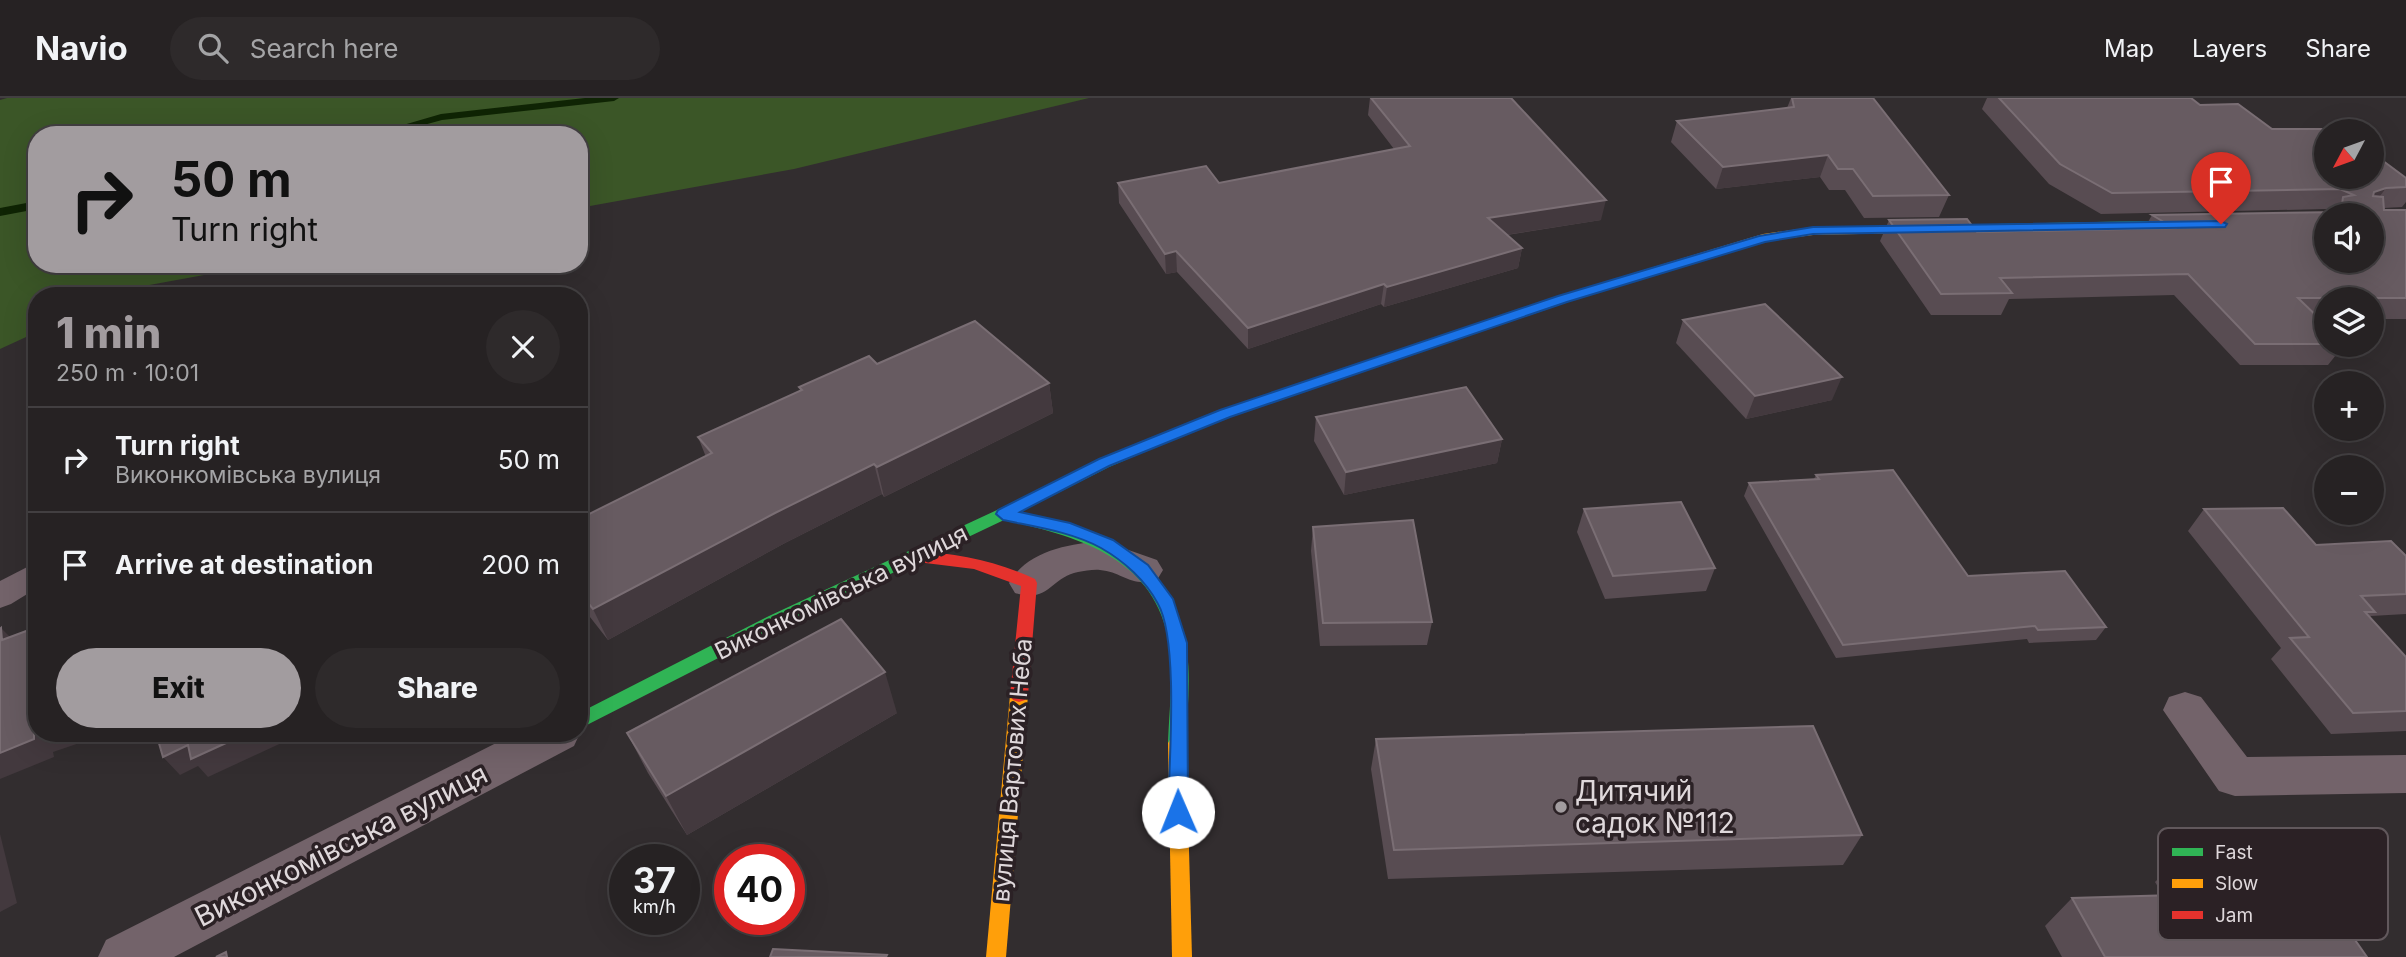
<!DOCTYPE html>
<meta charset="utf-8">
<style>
body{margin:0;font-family:Inter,sans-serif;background:#2e2a2b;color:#f1f3f6;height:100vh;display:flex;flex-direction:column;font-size:26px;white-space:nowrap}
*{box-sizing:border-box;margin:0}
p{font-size:23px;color:#a4a4a6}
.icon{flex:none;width:38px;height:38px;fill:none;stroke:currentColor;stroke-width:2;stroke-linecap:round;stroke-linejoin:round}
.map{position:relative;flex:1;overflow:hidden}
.drawer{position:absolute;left:28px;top:189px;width:560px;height:455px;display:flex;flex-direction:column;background:#262223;border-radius:28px;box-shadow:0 7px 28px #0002,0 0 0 2px #423f41}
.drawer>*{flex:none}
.guide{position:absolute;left:28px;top:28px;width:560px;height:147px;border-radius:28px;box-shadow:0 7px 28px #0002,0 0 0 2px #423f41;background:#a29c9f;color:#111;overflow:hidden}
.needle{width:46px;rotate:229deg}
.controls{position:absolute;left:2314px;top:21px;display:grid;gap:14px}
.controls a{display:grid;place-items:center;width:70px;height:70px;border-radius:50%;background:#262223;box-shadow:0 7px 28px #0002,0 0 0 2px #423f41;font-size:35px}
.speed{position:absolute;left:609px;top:746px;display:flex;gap:14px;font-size:35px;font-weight:700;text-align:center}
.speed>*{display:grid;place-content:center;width:91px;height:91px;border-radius:50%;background:#262223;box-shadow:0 7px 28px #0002,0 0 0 2px #423f41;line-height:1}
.speed small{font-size:18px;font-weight:400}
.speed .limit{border:10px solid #d22;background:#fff;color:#111}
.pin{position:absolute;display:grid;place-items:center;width:60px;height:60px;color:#fff;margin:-72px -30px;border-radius:50% 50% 50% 0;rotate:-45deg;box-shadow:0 0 7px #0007}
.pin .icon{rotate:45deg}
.me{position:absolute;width:77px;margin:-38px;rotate:359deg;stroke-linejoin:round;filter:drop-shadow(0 0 5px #0008)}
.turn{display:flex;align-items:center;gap:24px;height:147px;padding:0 28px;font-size:32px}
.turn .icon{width:91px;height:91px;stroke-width:2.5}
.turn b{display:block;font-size:49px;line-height:60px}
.round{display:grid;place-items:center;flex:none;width:74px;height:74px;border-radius:37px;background:#2e2a2b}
.headline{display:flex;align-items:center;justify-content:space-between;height:119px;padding:0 28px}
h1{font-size:42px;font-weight:800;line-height:52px;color:#a29c9f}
.cta{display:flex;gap:14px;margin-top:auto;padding:14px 28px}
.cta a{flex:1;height:80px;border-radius:42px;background:#a29c9f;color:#111;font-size:28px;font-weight:800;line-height:80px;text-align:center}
.cta a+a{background:#2e2a2b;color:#f1f3f6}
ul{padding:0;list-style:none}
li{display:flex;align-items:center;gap:21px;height:105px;padding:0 28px;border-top:2px solid #423f41}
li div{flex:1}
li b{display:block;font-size:26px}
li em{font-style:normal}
header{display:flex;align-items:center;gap:42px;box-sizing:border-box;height:98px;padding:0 35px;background:#262223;border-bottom:2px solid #423f41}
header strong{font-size:33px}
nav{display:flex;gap:38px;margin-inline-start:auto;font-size:24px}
.search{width:490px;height:63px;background:#2e2a2b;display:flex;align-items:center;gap:18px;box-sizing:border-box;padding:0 24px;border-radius:38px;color:#a4a4a6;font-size:26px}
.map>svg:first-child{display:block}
.green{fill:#3b5627}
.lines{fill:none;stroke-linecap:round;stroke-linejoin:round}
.stream{fill:#0f2404;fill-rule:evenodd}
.lane{fill:#73636a;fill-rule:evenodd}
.street{fill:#73636a;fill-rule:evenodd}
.fast{fill:#30b455;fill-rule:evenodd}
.slow{fill:#ff9f0a;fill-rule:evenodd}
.jam{fill:#e5322d;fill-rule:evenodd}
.wall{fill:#584c52}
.shaded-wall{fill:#43393e}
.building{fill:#675b61;stroke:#7a6e74;stroke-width:2;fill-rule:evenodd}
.route{fill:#1a73e8;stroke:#114b97;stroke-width:2}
.poi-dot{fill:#a29c9f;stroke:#2b2125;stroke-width:2.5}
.labels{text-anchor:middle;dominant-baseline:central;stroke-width:7;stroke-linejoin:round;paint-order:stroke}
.street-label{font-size:24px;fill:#dfd8db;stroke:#2b2125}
.near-poi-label{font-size:28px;fill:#dfd8db;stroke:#2b2125;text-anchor:start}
.near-street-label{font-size:28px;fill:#dfd8db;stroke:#2b2125}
.key{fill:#2b2125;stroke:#61585c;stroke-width:2}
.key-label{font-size:19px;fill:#dfd8db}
</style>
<header>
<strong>Navio</strong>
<div class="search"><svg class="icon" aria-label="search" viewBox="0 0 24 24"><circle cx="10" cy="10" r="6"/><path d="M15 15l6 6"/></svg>Search here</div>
<nav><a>Map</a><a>Layers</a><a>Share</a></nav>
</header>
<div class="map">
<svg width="2406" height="859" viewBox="0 0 2406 859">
<rect width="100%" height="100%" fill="#322d2f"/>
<!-- green -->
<path class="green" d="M7,0H1089L794,71L579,110V37H37V166H264L133,190L116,198H37V234L0,251V2Z"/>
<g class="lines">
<!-- stream -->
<g class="stream">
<path d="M585,0H619L614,3L442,22L387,37H369L441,16Z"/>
<path d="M37,103V111L0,118V110Z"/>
</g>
<!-- lane -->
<path class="lane" d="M37,464V490L11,506L0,510V483Z"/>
<!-- street -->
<g class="street">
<path d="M1103,443L1157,462L1163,472L1157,482C1131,490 1123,474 1100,472C1094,471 1085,473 1078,474C1051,479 1049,506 1015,495L1009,485C1028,452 1069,446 1103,443Z"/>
<path d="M2185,594L2201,599L2247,659L2406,657V695L2235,698L2219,693L2163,612L2169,599Z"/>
<path d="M579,633L580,635L574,648L174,859H98L106,842L516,635H579Z"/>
</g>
<!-- fast -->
<g class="fast">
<path d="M2198,122L2204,126L2202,129L1948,135L1942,131L1948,127Z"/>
<path d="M1181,328L1186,330L1188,333L1186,336L1109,369L1020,414C1100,432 1177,461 1187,554C1191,584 1187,615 1186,645L1183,650L1177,653L1171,650L1168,645C1169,615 1173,584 1170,554C1161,462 1082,439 1004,422L781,528L579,631V615L769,518L997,412L1099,361Z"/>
</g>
<!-- slow -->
<g class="slow">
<path d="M1948,127L1952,128V134L1813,137L1765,143L1568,204L1453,243H1443L1441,240L1443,237L1558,198L1763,136L1813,129Z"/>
<path d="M1019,590L1025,592L1028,597L1006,859H986L1010,597L1013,592Z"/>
<path d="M1177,637L1183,640L1186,645L1192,859H1172L1168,645L1171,640Z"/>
</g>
<!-- jam -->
<g class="jam">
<path d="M1448,236L1455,240L1453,243L1230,318L1186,336H1176L1174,333L1176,330L1220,312Z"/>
<path d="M915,453C957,455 996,463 1035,481L1037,485L1028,597L1025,602L1019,604L1013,602L1010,597L1021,488L974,471L909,463L907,459L909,455Z"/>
</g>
</g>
<!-- wall -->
<g class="wall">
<path d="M1370,0H1511L1601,122L1507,137L1522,150L1518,170L1384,209L1381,206L1248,251L1177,174L1166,176L1119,105L1118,85H1219L1394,51L1368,17Z"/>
<path d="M1791,0H1873L1949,97L1939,119L1864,120L1845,92H1829L1820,79L1716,91L1671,44L1677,23L1787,10Z"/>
<path d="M1987,0H2191L2200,7L2272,31L2406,80V104L2402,109L2384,110V112H2406V221H2371V201H2326V222H2320L2326,227V247H2344L2328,267H2240L2174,197L2009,201L2001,217H1931L1880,143L1889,122L1977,134L2144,131L2152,117L2332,114L2326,111L2101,116L2049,86L1982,11Z"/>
<path d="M1683,222L1832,302L1746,321L1676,245Z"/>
<path d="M877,266L1049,285L1053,315L884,399L882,396L785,445L608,542L579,505V421L706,359L698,339L801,293L799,289Z"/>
<path d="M1316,319L1502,341L1497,365L1344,397L1314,343Z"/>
<path d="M1816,377L1968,478L2106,529L2096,542L2029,545L2027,541L1836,560L1744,398L1749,385L1814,381Z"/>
<path d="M1584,411L1715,470L1706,493L1605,501L1577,434Z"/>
<path d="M2204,411L2316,447L2406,458V516L2371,518L2370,519L2406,559V633L2331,636L2271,561L2281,550L2188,433Z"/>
<path d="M1313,429L1432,524L1427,547L1320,548L1311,453Z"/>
<path d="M897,615L687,737L648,675L627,635Z"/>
<path d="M1376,641L1862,737L1843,767L1388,781L1371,671Z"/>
<path d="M2184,755L2367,859H2062L2045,828L2072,800L2163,797L2155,784Z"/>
</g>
<!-- shaded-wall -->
<g class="shaded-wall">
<path d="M1828,57L1820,79L1716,91L1723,69Z"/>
<path d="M2386,90L2371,110L2374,94Z"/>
<path d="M1606,102L1601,122L1485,140L1488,120Z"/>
<path d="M1522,150L1518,170L1384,209L1387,189Z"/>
<path d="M1176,153L1177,174L1166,176L1165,156Z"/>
<path d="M1384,186L1381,206L1248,251V230Z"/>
<path d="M1842,279L1832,302L1746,321L1755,298Z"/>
<path d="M1049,285L1053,315L884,399L877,369Z"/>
<path d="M1502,341L1497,365L1344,397L1346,374Z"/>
<path d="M874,366L882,396L785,445L608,542L593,511L775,415Z"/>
<path d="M1,530L20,549L2,542Z"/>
<path d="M885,574L897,615L687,737L666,698Z"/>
<path d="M37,635H109L53,654L54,659L0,681V655Z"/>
<path d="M248,635H303L208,679L198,668L180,677L163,659L188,647Z"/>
<path d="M394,635H403L397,639Z"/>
<path d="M0,736L17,805L0,814Z"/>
</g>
<!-- building -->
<g class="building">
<path d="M1371,0H1511L1606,102L1488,120L1522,150L1387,189L1384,186L1248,230L1176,153L1165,156L1118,85L1206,68L1219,85L1410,48Z"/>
<path d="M1792,0H1873L1949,97L1873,98L1853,71H1838L1828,57L1723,69L1677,23L1794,9Z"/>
<path d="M1999,0H2191L2200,7L2238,6L2272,31H2342L2344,33H2326V79H2371V54L2406,80V89L2386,90L2374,94L2373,98L2383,99L2384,112H2406V200H2298L2326,227V246H2255L2188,176L2000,180L2012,195L1941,196L1889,122L1967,121L1977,134L2174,130L2152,117L2341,114L2343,99L2354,97L2340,91L2112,95L2060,66ZM2326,117H2371V163H2326Z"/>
<path d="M1765,206L1842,279L1755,298L1683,222Z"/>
<path d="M975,223L1049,285L877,369L874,366L775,415L593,511L579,494V421L712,355L698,339L802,292L799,289L869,258L877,266Z"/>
<path d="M1466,289L1502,341L1346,374L1316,319Z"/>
<path d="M1893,372L1968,478L2065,473L2106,529L2038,532L2035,528L1843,547L1749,385L1819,381L1816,377Z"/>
<path d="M1681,404L1715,470L1613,478L1584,411Z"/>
<path d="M2283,410L2316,447L2391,443L2406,458V496L2361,498L2375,514H2365L2406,559V613L2353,615L2290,540L2309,539L2204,411Z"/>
<path d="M1413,422L1432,524L1323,525L1313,429Z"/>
<path d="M841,521L885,574L666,698L627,635Z"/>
<path d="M37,529V635L34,636V641L0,655V531L1,530L2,542Z"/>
<path d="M1813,628L1862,737L1394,752L1376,641Z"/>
<path d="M156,635H248L191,661L188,647L163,659Z"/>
<path d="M2292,752L2367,859H2105L2072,800L2210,796L2184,755Z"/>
<path d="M773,851L887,857L886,859H770Z"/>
<path d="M226,854L227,859H216Z"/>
</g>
<!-- route -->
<path class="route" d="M2221,123L2227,126L2225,129L1813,136L1765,144L1567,204L1230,319L1109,368L1020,414L1070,425L1113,442L1148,467L1173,501L1187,545L1188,714L1185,720L1178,722L1171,720L1168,714C1169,666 1179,543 1158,506C1146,483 1124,463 1101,450C1072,434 1036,429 1003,422L996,416L998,412L1099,361L1220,312L1558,198L1759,138L1813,129Z"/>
<!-- markers -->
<circle class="poi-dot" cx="1561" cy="709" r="7"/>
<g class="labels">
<!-- street labels -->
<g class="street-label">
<text transform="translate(841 494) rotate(-26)">Виконкомівська вулиця</text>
<text transform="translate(1012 672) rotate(-85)">вулиця Вартових Неба</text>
</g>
<!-- near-poi labels -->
<g class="near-poi-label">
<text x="1575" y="693">Дитячий<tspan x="1575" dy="32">садок №112</tspan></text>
</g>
<!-- near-street labels -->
<g class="near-street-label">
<text transform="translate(341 747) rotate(-27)">Виконкомівська вулиця</text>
</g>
</g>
<!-- legend -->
<rect x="2158" y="730" width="230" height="112" rx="10" class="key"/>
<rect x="2172" y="750" width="31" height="8" fill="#30b455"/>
<rect x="2172" y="781" width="31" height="9" fill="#ff9f0a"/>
<rect x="2172" y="813" width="31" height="8" fill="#e5322d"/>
<g class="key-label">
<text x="2215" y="761">Fast</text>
<text x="2215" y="792">Slow</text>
<text x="2215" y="824">Jam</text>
</g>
</svg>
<div class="controls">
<a><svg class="needle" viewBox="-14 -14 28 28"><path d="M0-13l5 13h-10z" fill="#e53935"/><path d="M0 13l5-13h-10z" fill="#a4a4a6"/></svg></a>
<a><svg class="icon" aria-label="sound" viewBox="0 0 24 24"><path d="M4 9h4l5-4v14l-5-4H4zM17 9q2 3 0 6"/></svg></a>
<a><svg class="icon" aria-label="layers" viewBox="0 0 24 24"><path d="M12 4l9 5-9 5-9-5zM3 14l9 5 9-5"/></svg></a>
<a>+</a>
<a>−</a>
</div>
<div class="speed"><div>37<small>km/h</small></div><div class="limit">40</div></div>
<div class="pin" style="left:2221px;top:126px;background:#d93025"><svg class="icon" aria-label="arrive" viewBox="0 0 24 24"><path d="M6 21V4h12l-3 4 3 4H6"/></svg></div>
<svg class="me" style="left:1178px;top:714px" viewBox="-20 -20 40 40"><circle r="19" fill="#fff"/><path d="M0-13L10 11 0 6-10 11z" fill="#1a73e8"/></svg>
<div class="guide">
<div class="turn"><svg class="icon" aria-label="right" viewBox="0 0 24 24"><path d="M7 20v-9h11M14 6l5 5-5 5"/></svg><div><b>50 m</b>Turn right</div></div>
</div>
<section class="drawer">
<div class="headline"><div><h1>1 min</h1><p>250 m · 10:01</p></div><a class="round"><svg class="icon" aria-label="close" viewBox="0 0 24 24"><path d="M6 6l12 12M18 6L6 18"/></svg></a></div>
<ul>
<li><svg class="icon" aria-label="right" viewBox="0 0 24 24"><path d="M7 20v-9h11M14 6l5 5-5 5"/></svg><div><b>Turn right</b><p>Виконкомівська вулиця</p></div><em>50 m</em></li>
<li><svg class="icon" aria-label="arrive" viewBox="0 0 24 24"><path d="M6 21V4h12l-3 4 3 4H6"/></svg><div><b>Arrive at destination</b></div><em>200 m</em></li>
</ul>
<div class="cta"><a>Exit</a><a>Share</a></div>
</section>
</div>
